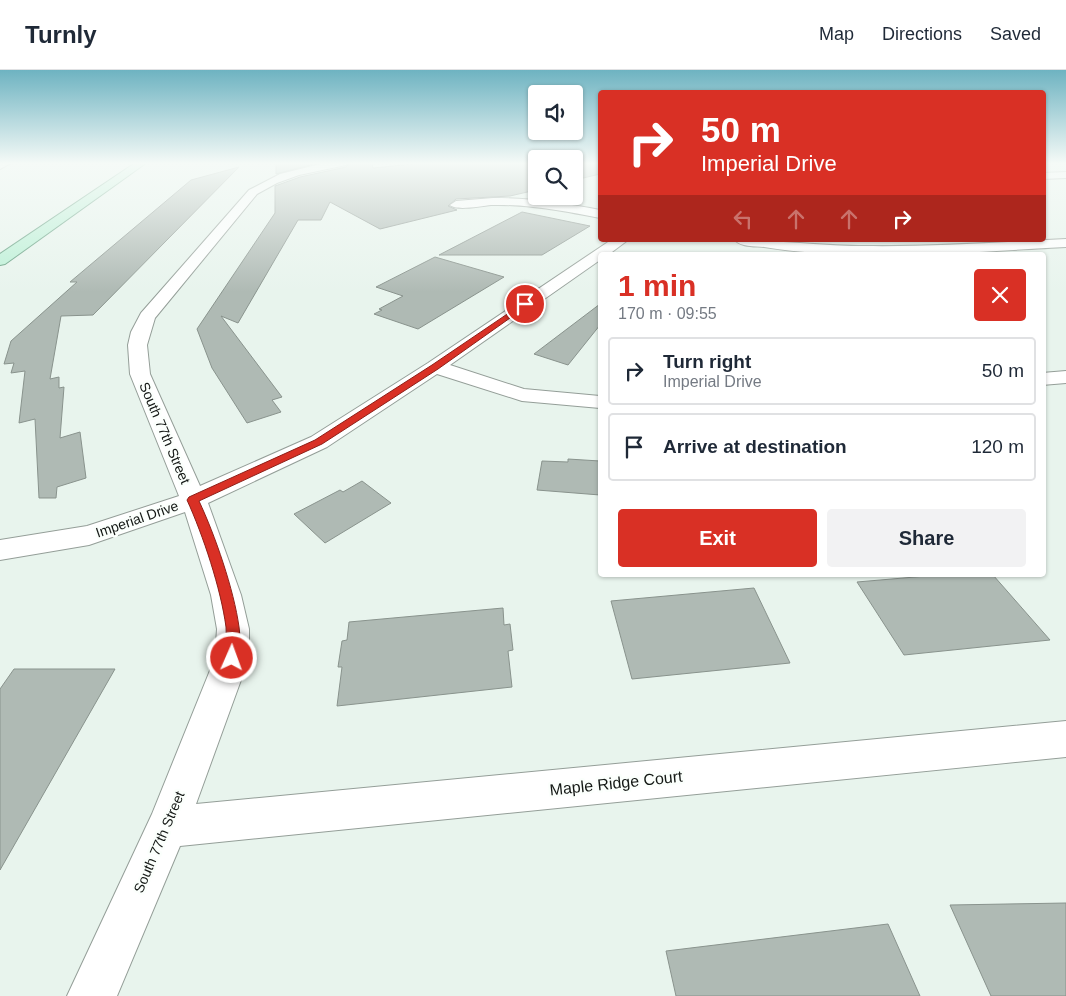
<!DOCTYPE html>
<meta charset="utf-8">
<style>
body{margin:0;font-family:Helvetica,sans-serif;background:#f2f2f3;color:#1f2937;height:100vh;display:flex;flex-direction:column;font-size:19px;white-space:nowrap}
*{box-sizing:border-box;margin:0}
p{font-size:16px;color:#747a83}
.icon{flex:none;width:28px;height:28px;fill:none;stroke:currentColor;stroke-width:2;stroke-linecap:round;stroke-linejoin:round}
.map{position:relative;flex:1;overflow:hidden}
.panel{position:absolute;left:598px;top:182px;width:448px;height:325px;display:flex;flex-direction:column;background:#fff;border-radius:5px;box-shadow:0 1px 4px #0004}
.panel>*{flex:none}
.guide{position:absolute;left:598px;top:20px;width:448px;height:152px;border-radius:5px;box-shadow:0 1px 4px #0004;background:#d93025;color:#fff;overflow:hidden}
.tools{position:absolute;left:528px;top:15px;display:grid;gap:10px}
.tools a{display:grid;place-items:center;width:55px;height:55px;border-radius:5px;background:#fff;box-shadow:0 1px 4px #0004;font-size:25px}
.pin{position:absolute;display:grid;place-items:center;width:42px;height:42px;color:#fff;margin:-21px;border:2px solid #fff;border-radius:50%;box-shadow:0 1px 5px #0007}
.me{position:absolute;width:55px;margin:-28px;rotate:2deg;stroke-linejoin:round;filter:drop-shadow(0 0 4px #0008)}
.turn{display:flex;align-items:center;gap:18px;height:105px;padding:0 20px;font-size:22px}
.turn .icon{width:65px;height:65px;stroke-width:2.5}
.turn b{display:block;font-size:35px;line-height:42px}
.lanes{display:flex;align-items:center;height:48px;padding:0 20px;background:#0003;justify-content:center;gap:25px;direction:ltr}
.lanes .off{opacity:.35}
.round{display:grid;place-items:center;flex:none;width:52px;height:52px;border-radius:5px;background:#f2f2f3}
.headline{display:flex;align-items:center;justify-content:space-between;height:85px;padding:0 20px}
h1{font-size:30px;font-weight:600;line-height:38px;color:#d93025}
.button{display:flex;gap:10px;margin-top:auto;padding:10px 20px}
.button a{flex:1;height:58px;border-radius:5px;background:#d93025;color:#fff;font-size:20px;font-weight:600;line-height:58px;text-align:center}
.button a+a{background:#f2f2f3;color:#1f2937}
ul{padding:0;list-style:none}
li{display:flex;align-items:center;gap:15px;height:68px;margin:0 10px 8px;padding:0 10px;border:2px solid #e0e1e3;border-radius:5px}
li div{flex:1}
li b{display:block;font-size:19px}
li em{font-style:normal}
header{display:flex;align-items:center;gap:30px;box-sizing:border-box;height:70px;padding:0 25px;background:#fff;border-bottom:1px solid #e0e1e3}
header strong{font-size:24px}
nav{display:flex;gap:28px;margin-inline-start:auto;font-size:18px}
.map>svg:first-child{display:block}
.building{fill:#afbab4;stroke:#89938d}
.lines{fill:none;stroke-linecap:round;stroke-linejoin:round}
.minor-casing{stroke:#949e98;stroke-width:2}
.major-casing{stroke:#649e80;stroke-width:2}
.minor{fill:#fff;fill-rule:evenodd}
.major{fill:#bcf0d6;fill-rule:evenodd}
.route{fill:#d93025;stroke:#8d1f18}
.labels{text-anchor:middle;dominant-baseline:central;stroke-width:5;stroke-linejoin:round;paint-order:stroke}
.street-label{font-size:14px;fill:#141815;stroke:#fbfffc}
.near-street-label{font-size:16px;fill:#141815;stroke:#fbfffc}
</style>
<header>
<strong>Turnly</strong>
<nav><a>Map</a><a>Directions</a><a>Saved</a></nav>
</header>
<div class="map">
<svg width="1066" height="926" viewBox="0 0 1066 926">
<rect width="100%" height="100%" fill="#e8f4ed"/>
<!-- building -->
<g class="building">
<path d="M276,93H318L276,104Z"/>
<path d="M349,93H372L373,98L422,93H536V120L510,126L456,129L448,136L457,140L380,159L330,132L321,150H298L238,253L221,246L282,327L272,330L281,342L247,353L212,298L197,259L275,143V116L300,107L346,97Z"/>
<path d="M574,93H600V104L579,109L574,116Z"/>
<path d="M239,97L93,245L61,246L50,309L59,307V318L64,317L60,368L80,362L86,408L57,417L56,428H39L35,349L19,353L25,301L11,303L14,293L4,294L11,271L77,212H70L191,110Z"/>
<path d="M522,142L590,156L542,185H439Z"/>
<path d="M435,187L504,207L418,259L374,244L382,240L379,239L403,226L376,217Z"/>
<path d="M600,234V255L568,295L534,284Z"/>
<path d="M568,389L600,391V425L537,420L542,391L568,392Z"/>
<path d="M362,411L391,433L325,473L294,444L340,420L343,422Z"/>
<path d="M938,505H993L1050,570L904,585L857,512Z"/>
<path d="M754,518L790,593L632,609L611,531Z"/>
<path d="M503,538L504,555L510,554L513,580L508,581L512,617L337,636L342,597H338L342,571L347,570L349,552Z"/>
<path d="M14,599H115L0,800V619Z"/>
<path d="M1066,833V926H991L950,835Z"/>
<path d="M888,854L920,926H676L666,881Z"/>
</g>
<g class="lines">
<defs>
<g id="minor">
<path d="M0,93H11L0,99Z"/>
<path d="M324,93H347L346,95L299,105L277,113L257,124L155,248L147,275L150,304L200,416L311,367L428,293L611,170H628L608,185H600V190L450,295L524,319L600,326V338L522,331L437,304L327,377L208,433L241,525L249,559V588L196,734L1066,651V687L180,776L117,926H67L152,744L215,588L217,559L211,525L185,442L89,475L0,490V470L87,456L179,426L130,304L128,275L131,262L141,243L249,120L280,104Z"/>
<path d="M1066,102V108L1042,109V103Z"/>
<path d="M493,128C530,128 564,133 600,140V148C564,141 528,134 491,135C482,136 456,141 450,135L456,131Z"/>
<path d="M1066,169V177C966,182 864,193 764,177C755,176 740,177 735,170C778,170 821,176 864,176C932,177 999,172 1066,169Z"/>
<path d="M1066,301V313L1042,315V303Z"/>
</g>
<path id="major" d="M135,93H146L5,194L0,195V184Z"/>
</defs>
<!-- minor casing -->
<use href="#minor" class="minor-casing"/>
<!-- major casing -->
<use href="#major" class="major-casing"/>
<!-- minor -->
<use href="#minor" class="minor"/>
<!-- major -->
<use href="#major" class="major"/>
</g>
<!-- sky -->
<linearGradient id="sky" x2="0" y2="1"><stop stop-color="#6eb3c1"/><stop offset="0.42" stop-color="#f5faf7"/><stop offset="1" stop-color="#f5faf7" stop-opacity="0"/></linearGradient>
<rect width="1066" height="222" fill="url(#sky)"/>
<!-- route -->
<path class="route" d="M525,232L528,234L527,236L438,299L322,374L199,431C215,465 234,520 239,557C241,567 239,578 239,588L237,593L232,594L227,593L225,588C225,578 227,567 226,557C221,519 203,465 187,430L189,427L315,370L432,295Z"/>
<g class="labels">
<!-- street labels -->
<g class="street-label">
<text transform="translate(165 363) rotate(67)">South 77th Street</text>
<text transform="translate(137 449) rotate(-19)">Imperial Drive</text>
<text transform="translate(159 772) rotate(-67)">South 77th Street</text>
</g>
<!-- near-street labels -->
<g class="near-street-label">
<text transform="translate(616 713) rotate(-6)">Maple Ridge Court</text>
</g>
</g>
</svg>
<div class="tools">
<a><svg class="icon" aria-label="sound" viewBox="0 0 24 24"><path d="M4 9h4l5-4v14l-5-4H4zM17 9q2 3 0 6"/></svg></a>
<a><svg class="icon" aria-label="search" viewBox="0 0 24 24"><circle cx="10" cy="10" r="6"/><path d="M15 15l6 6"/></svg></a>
</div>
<div class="pin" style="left:525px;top:234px;background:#d93025"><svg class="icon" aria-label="arrive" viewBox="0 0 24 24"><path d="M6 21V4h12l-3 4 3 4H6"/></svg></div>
<svg class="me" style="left:232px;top:588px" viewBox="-20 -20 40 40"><circle r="17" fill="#d93025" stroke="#fff" stroke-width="3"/><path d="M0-11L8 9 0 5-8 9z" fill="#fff"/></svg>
<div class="guide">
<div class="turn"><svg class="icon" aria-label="right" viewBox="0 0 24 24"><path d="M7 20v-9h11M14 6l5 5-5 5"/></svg><div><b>50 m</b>Imperial Drive</div></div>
<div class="lanes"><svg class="icon off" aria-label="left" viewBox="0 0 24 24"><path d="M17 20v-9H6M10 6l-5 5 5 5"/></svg><svg class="icon off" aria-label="ahead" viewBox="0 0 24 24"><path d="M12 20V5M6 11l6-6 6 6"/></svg><svg class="icon off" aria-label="ahead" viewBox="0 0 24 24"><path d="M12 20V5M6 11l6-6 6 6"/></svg><svg class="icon" aria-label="right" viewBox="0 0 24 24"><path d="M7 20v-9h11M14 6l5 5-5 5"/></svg></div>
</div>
<section class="panel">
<div class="headline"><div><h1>1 min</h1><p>170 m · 09:55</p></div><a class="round" style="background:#d93025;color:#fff"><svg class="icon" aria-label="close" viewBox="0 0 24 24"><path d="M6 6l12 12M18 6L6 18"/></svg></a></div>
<ul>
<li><svg class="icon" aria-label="right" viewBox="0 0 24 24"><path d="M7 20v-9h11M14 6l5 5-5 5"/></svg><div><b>Turn right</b><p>Imperial Drive</p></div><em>50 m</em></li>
<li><svg class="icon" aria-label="arrive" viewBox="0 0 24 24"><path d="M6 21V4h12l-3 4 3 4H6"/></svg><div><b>Arrive at destination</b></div><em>120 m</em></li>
</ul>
<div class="button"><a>Exit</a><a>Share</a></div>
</section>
</div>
